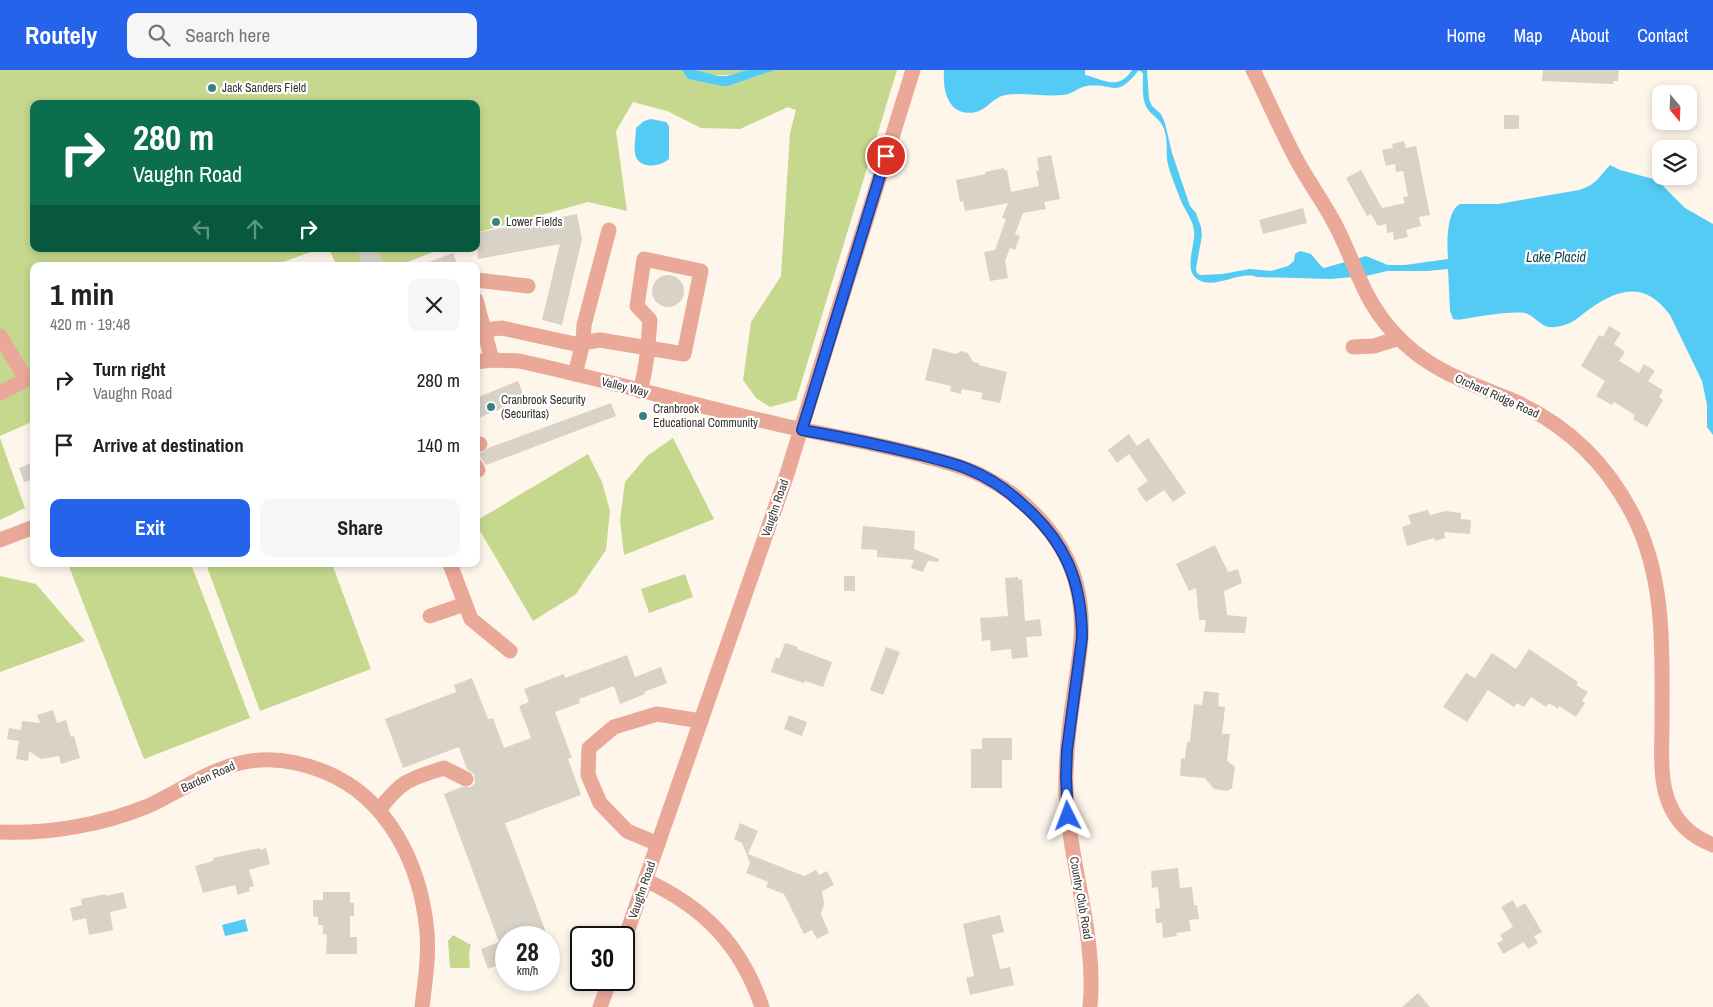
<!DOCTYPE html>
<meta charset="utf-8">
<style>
body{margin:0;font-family:"Archivo Narrow",sans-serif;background:#f6f6f6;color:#222;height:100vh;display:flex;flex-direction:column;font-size:19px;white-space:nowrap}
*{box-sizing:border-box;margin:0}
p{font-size:16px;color:#767676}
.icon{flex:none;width:28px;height:28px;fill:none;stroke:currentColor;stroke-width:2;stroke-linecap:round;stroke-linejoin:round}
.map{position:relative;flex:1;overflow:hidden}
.panel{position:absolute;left:30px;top:192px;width:450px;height:305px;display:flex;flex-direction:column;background:#fff;border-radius:10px;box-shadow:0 2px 8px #0003}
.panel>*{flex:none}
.top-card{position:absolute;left:30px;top:30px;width:450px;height:152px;border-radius:10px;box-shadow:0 2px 8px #0003;background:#0b6e4f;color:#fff;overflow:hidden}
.needle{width:32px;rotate:161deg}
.fabs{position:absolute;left:1652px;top:15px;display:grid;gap:10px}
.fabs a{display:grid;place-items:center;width:45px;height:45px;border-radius:10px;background:#fff;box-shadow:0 2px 8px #0003;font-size:25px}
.speed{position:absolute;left:495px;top:856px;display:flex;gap:10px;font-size:25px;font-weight:700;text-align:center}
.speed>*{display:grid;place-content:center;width:65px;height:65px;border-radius:50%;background:#fff;box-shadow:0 2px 8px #0003;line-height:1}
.speed small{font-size:12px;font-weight:400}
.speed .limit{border:2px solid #111;border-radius:8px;background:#fff;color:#111}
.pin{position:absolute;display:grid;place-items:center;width:42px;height:42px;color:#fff;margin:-21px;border:2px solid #fff;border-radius:50%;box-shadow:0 1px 5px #0007}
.me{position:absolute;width:55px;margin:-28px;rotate:357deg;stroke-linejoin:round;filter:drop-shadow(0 0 4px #0008)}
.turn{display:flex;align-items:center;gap:18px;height:105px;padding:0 20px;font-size:22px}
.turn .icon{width:65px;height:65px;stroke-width:2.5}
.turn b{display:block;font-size:35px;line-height:42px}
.lanes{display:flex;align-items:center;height:48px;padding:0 20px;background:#0003;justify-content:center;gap:25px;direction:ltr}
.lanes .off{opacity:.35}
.round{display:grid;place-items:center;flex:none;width:52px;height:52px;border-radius:10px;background:#f6f6f6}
.head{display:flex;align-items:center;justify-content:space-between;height:85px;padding:0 20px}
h1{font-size:30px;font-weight:800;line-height:38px}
.button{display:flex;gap:10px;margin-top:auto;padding:10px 20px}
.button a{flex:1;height:58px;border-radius:10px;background:#2563eb;color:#fff;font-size:20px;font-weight:800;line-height:58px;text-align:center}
.button a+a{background:#f6f6f6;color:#222}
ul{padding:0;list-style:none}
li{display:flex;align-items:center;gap:15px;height:65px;padding:0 20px}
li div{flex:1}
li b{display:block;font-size:19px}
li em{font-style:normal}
header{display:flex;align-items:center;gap:30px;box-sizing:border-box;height:70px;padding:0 25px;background:#2563eb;color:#fff}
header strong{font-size:24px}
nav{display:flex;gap:28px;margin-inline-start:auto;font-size:18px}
.search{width:350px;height:45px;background:#f6f6f6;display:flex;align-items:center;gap:12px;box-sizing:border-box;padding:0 18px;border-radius:10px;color:#767676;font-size:19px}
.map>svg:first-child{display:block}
.green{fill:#c5d88d}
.water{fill:#53cbf4}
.building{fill:#d9d2c7}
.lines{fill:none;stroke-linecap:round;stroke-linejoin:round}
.minor{stroke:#e9a898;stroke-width:15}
.route-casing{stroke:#184099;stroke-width:12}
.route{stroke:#2563eb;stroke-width:9}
.poi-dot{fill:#388183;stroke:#fff;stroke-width:2}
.labels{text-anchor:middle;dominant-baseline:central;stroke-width:4.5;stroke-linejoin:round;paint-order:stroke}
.poi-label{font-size:12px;fill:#36332f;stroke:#fff;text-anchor:start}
.street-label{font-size:12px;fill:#36332f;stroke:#fff}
.water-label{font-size:14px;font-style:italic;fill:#0e4354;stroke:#fff}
</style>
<header>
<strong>Routely</strong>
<div class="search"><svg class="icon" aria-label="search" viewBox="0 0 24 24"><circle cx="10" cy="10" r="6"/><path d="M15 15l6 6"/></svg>Search here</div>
<nav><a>Home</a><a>Map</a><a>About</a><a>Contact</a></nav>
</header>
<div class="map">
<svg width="1713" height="937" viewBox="0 0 1713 937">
<rect width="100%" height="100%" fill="#fef6eb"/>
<!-- green -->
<g class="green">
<path d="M0,0H682L688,9L721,16H728L775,0H897L796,330L770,337L756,328L743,310L751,252L781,206L790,63L796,40L788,37L740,59L701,58L667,41L633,32L616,61L627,141L588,132L476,163V34H34V179H319L272,196H34V301L15,307L34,319V351L0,366Z"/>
<path d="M695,0H747C729,7 713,7 695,0Z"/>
<path d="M329,179H440L398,196H337Z"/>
<path d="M0,368L25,438L0,450Z"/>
<path d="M673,368L714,449L624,485L620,450L625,412L647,386Z"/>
<path d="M588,384L602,412L610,441L606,480L576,524L533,551L476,454V451Z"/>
<path d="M68,494H191L250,648L144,689Z"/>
<path d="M206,494H332L371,599L260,641Z"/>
<path d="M685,504L693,527L649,543L641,519Z"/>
<path d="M0,506L36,514L85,571L0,602Z"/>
<path d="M453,865L471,875L469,883L470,898H450L448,871Z"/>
</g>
<!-- water -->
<g class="water">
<path d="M682,0H695L718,6H727L747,0H775L728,16H721L688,9Z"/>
<path d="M944,0H1085V5C1105,10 1118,21 1132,0H1147L1149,29L1152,36L1161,44L1165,53L1172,83L1190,136L1196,143L1201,157L1202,165L1196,199L1197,203L1200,205L1222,204L1250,199L1271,201L1288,196L1294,191L1295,184L1300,181L1311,184L1321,196L1324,198L1366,186L1388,195H1405L1448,189C1447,175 1446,141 1460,134H1498L1579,120C1596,115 1599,107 1610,95L1620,100L1657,110L1685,138L1713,154V365L1707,357V335L1702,311L1670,245C1646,213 1622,217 1591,238C1578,247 1573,255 1555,257C1541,259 1536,246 1525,243C1514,241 1486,245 1475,247C1467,248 1461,251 1453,249L1450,241L1448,199L1428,201H1387L1366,206L1330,209L1257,207C1238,200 1215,221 1197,209C1183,198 1196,175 1194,161C1193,150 1186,142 1182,133C1178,123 1168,99 1167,89C1166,78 1168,71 1164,59C1161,51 1155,47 1149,41C1141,31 1143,17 1143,4L1141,1H1138C1116,29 1115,13 1087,16C1078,17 1072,25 1062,25C1043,27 1024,22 1005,25C990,28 984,47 963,42C945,37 943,15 944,0Z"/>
<path d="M651,49L666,52L669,56V89C661,96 642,100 636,87C633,80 636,67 636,58L644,51Z"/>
<path d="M245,849L248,861L225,866L222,855Z"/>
</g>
<!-- building -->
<g class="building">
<path d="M1543,0H1619L1618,11H1613V14L1542,11Z"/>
<rect x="1504" y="45" width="15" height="14"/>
<path d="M1404,71L1406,78L1416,76L1430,145L1419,147L1421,156L1406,160L1408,167L1394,170L1393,162L1387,163L1386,154L1378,156L1371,144L1367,146L1346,108L1361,100L1382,138L1405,133L1403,127L1408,126L1403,101L1396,102L1395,94L1386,96L1382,80L1393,78L1392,74Z"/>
<path d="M1051,85L1060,129L1044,132L1046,139L1023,143L1015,164L1020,166L1015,180L1010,178L1005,191L1008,208L990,211L984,182L995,180L1006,149L1002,148L1008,133L965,141L963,131L960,132L956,110L986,104L985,102L1004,98V100H1007L1011,122L1039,116L1036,101L1039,100L1037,88Z"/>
<path d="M1303,138L1307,153L1263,164L1259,150Z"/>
<path d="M577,144L582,169L562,255L542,250L560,174L478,189L476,163Z"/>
<path d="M357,179H378L384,196H363Z"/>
<path d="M453,183L458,196H421V195Z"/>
<circle cx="668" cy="221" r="16"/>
<path d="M1609,256L1621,263L1614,274L1625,282L1619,291L1639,303L1644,294L1655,301L1648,311L1663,320L1659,327L1663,330L1647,357L1633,349L1635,345L1614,332L1612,335L1596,326L1605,311L1581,296L1599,265L1603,267Z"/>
<path d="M933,278L956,284L961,281L968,283L973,292L979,293V295L1007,302L1000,333L981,329L983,323L962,319L961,324L950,321L951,316L925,310Z"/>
<path d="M518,311L525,329L476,349V328Z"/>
<path d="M611,333L616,346L486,395L481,388L479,384L488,378Z"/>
<path d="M1129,364L1137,376L1148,368L1186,423L1173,432L1164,420L1146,432L1137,419L1148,411L1129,384L1117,393L1108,380Z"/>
<path d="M34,392V409L24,412L19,398Z"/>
<path d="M1428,440L1430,445L1446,441L1461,443V449L1471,450L1470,464L1444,462L1445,468L1435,471L1434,468L1407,476L1402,457L1411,454L1408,445Z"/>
<path d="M863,456L915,461L914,479L939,489L938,492L928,491L923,502L911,498L914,490L877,487V480L861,479Z"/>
<path d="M1215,475L1228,502L1238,499L1242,513L1224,521L1227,545L1247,547L1245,563L1204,562L1206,550H1199L1196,518L1189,521L1176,494Z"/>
<rect x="844" y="506" width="11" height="15"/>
<path d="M1018,507V510L1022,509L1025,551L1040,549L1042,566L1026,567L1028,587L1012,589L1011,579L991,581L990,570L982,571L980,548L1008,546L1005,508Z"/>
<path d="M785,573L798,577L797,579L832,592L823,617L805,611L804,613L771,602L776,587L779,589Z"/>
<path d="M886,577L900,582L883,625L870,620Z"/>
<path d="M1529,579L1578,612L1576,615L1588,622L1582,631L1585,633L1576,647L1559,636L1558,639L1549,633L1546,637L1531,627L1524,637L1517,633L1514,637L1488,620L1467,652L1443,637L1466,603L1475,608L1492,583L1516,599Z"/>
<path d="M627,585L635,607L661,597L667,613L644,622L645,624L620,634L614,616L579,629L580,633L555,642L572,688L568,689L581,725L505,753L548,868H506V892L488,899L481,879L499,872L444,724L462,717H471L475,713L474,704L467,699L459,677L403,698L385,649L456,622L454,615L472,608L488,649L493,648L504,678L531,668L519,636L529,632L524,619L564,604L565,608Z"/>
<path d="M1204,621L1219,623L1218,636L1225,637L1222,664H1230L1227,691L1235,697L1232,718L1227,721L1214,719L1205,708L1180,706L1181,688L1185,689L1187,672H1190L1194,634L1202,635Z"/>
<path d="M53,640L57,653L66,650L71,667L74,666L80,688L61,694L59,686L41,689L29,681L28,691L16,689L19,671L7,669L9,658L21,660L22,651L40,653L37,645Z"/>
<path d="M789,645L807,652L802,666L784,659Z"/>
<path d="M982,668H1012V690H1002V718H971V679H982Z"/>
<path d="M740,753L758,761L748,784L804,806L816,800L819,805L827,801L834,815L822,821L824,834L821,844L829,863L817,869L812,860L804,864L784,824L766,817L768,812L746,803L750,793L742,773L734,769Z"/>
<path d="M260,778V780L266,778L270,794L249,800L254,816L249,818L250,821L238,825L235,815L203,823L195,796L213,791V788Z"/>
<path d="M1178,798L1180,818L1192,817L1194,835H1197L1199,849L1189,850L1191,861L1176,863L1177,866L1163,868L1162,853H1156L1155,839L1160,838L1158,817L1152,818L1151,801Z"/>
<path d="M123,822L127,838L110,842L113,860L89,865L86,848L73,851L70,838L82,835L81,829L106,824V826Z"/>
<path d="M323,822H350V833H354V846H350V867H357V884H326L327,865L323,864V855H318V847L313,846V830H323Z"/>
<path d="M1513,830L1517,838L1525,833L1542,862L1534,866L1538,873L1528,879L1524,872L1503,884L1497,873L1503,870L1500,865L1513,857L1501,837Z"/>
<path d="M1000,845L1004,862L992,865L1000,899L1010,897L1014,915L970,925L966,908L974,906L963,854Z"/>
<path d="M1418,923L1430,937H1402Z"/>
</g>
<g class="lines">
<!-- minor -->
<g class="minor">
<path d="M1253,0C1267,28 1279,56 1293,83C1306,109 1324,132 1337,158C1360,204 1364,236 1405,274C1435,302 1470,313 1507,328C1565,352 1606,391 1634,447C1666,511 1662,583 1662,652C1662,678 1659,709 1669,733C1677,754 1693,767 1713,775"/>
<path d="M476,210L528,216"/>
<path d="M476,230L492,290"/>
<path d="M484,260L502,258L575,274L600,270L684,284L701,201L644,189L637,236L650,250C648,275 647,297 640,321"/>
<path d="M0,266L26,309"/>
<path d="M1353,277L1374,276L1399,268"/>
<path d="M476,292L492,290L519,291C607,310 693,335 781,355C827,365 874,373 920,385C944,392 968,397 990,410C1029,431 1064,469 1076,513C1086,550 1080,585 1074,623C1069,656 1065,689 1066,722C1069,795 1097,864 1090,937"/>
<path d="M575,304L583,273L584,255L609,160"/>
<path d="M0,323L23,311L34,307"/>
<path d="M476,375L480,374"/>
<path d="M476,396L478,400H476"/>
<path d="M0,470L34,457"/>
<path d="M450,494L471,549L510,581"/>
<path d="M430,546L465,534"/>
<path d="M379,740C402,710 409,709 444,698L466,709"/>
<path d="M0,762C49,764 102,755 148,736C179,722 207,701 240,693C269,686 298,691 325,702C389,728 421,796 427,862C429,887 425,912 422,937"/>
<path d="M658,774L627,761L600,733L588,705L589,678L614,657L657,644L701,651"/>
<path d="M645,810C704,837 741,875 762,937"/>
<path d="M624,871L787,404L913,0"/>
<path d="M600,937L610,910"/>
</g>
</g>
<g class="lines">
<defs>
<path id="route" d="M886,86L802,360C842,367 881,375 921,385C936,389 953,393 968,399C988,407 1006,419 1022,434C1065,471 1082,511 1082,568L1067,680L1066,707L1068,746"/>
</defs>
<!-- route casing -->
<use href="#route" class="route-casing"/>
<!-- route -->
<use href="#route" class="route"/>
</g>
<!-- markers -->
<g class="poi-dot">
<circle cx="212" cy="18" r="5"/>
<circle cx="496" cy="152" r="5"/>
<circle cx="491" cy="337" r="5"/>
<circle cx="643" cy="346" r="5"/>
</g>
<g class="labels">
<!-- poi labels -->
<g class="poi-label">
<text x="222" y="18">Jack Sanders Field</text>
<text x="506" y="152">Lower Fields</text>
<text x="501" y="330">Cranbrook Security<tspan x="501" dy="14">(Securitas)</tspan></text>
<text x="653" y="339">Cranbrook<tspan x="653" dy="14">Educational Community</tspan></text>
</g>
<!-- street labels -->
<g class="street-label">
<text transform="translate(625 317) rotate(14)">Valley Way</text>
<text transform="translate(1497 326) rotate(24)">Orchard Ridge Road</text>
<text transform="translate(775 438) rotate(-71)">Vaughn Road</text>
<text transform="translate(208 707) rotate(-24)">Barden Road</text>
<text transform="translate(642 820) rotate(-71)">Vaughn Road</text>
<text transform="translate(1081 828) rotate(80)">Country Club Road</text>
</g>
<!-- water labels -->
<g class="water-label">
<text x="1556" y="187">Lake Placid</text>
</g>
</g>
</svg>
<div class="fabs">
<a><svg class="needle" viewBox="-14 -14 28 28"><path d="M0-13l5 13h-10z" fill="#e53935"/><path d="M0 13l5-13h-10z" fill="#767676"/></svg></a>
<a><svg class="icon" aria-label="layers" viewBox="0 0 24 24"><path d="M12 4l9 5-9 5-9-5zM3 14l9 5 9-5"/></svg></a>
</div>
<div class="speed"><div>28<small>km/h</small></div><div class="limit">30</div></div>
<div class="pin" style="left:886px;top:86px;background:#d93025"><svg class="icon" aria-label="arrive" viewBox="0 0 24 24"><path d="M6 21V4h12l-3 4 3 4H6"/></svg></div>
<svg class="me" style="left:1068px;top:746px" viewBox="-20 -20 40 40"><path d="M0-17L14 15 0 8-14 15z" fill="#2563eb" stroke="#fff" stroke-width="4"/></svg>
<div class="top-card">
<div class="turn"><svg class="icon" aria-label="right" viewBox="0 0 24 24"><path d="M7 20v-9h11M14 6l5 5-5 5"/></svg><div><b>280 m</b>Vaughn Road</div></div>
<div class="lanes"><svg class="icon off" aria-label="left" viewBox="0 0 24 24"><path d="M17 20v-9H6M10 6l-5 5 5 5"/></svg><svg class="icon off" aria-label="ahead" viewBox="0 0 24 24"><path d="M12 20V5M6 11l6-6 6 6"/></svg><svg class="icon" aria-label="right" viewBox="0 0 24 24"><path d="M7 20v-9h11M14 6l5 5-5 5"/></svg></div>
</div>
<section class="panel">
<div class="head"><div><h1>1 min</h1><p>420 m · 19:48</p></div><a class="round"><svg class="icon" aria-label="close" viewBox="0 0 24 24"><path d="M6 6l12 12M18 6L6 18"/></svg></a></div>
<ul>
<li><svg class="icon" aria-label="right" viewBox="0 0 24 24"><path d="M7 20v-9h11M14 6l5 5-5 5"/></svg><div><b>Turn right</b><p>Vaughn Road</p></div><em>280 m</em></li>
<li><svg class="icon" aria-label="arrive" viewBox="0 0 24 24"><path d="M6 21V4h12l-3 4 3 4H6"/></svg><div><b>Arrive at destination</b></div><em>140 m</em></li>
</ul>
<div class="button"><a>Exit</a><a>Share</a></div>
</section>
</div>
